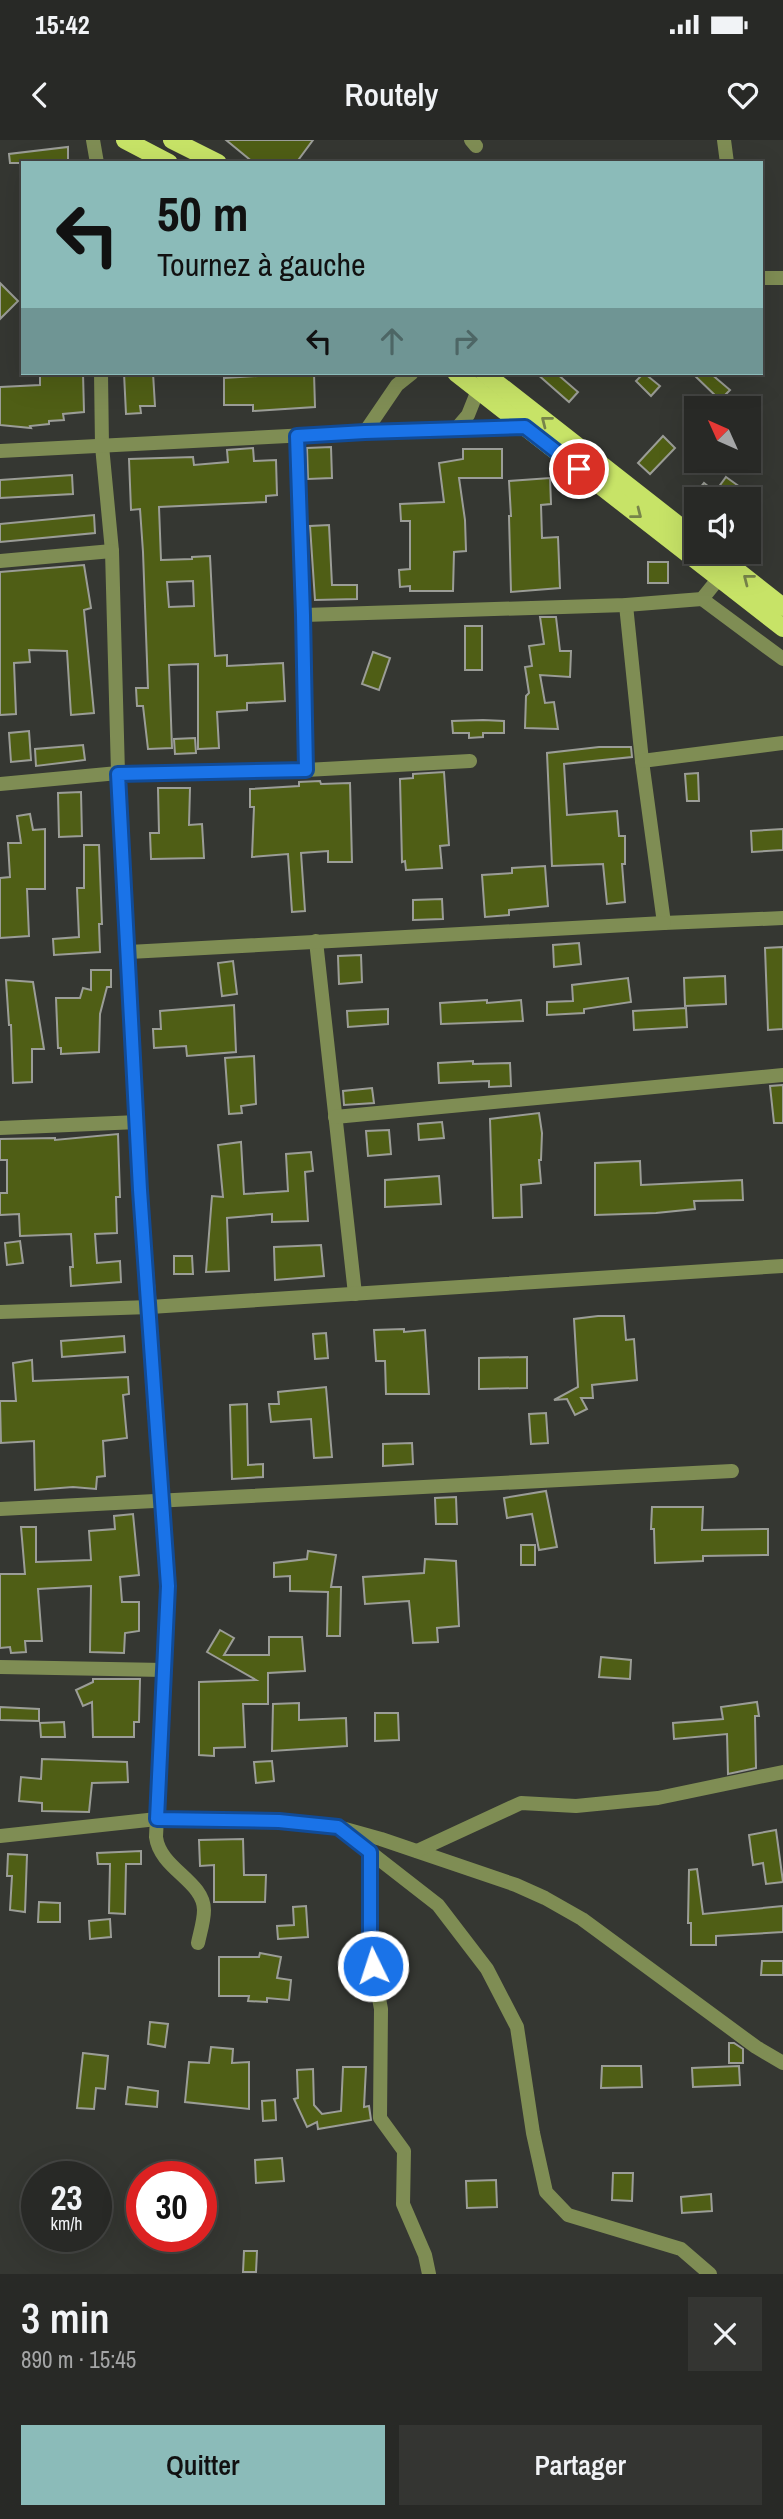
<!DOCTYPE html>
<html lang="fr">
<meta charset="utf-8">
<style>
body{margin:0;font-family:"Archivo Narrow",sans-serif;background:#343532;color:#f1f3f6;height:100vh;display:flex;flex-direction:column;font-size:26px;white-space:nowrap}
*{box-sizing:border-box;margin:0}
p{font-size:23px;color:#a5a6a7}
.icon{flex:none;width:38px;height:38px;fill:none;stroke:currentColor;stroke-width:2;stroke-linecap:round;stroke-linejoin:round}
.map{position:relative;height:2134px;overflow:hidden}
.side{display:flex;flex-direction:column;background:#282926;flex:1}
.side>*{flex:none}
.top-card{position:absolute;left:21px;top:21px;width:742px;height:214px;border-radius:0px;box-shadow:0 7px 28px #0002,0 0 0 2px #444543;background:#8bbbb9;color:#111;overflow:hidden}
.needle{width:46px;rotate:315deg}
.buttons{position:absolute;left:684px;top:256px;display:grid;gap:14px}
.buttons a{display:grid;place-items:center;width:77px;height:77px;border-radius:0px;background:#282926;box-shadow:0 7px 28px #0002,0 0 0 2px #444543;font-size:35px}
.speed{position:absolute;left:21px;top:2021px;display:flex;gap:14px;font-size:35px;font-weight:700;text-align:center}
.speed>*{display:grid;place-content:center;width:91px;height:91px;border-radius:50%;background:#282926;box-shadow:0 7px 28px #0002,0 0 0 2px #444543;line-height:1}
.speed small{font-size:18px;font-weight:400}
.speed .limit{border:10px solid #d22;background:#fff;color:#111}
.pin{position:absolute;display:grid;place-items:center;width:60px;height:60px;color:#fff;margin:-30px;border:4px solid #fff;border-radius:50%;box-shadow:0 2px 7px #0007}
.me{position:absolute;width:77px;margin:-38px;rotate:356deg;stroke-linejoin:round;filter:drop-shadow(0 0 5px #0008)}
.turn{display:flex;align-items:center;gap:24px;height:147px;padding:0 21px;font-size:32px}
.turn .icon{width:91px;height:91px;stroke-width:2.5}
.turn b{display:block;font-size:49px;line-height:60px}
.lanes{display:flex;align-items:center;height:66px;padding:0 21px;background:#0003;justify-content:center;gap:35px;direction:ltr}
.lanes .off{opacity:.35}
.round{display:grid;place-items:center;flex:none;width:74px;height:74px;border-radius:0px;background:#343532}
.overview{display:flex;align-items:center;justify-content:space-between;height:119px;padding:0 21px}
h1{font-size:42px;font-weight:600;line-height:52px}
.button{display:flex;gap:14px;margin-top:auto;padding:14px 21px}
.button a{flex:1;height:80px;border-radius:0px;background:#8bbbb9;color:#111;font-size:28px;font-weight:600;line-height:80px;text-align:center}
.button a+a{background:#343532;color:#f1f3f6}
.status{display:flex;justify-content:space-between;align-items:center;height:49px;padding:0 35px;background:#282926;direction:ltr}
.status svg{height:19px;fill:currentColor}
header{display:flex;justify-content:space-between;align-items:center;height:91px;padding:0 21px;background:#282926;font-size:32px;font-weight:600}
.map>svg:first-child{display:block}
.building{fill:#4f5e15;stroke:#9b9d97;stroke-width:2;fill-rule:evenodd}
.lines{fill:none;stroke-linecap:round;stroke-linejoin:round}
.minor{stroke:#7f8d54;stroke-width:14}
.primary{stroke:#c7e367;stroke-width:18}
.oneway{stroke:#77844a}
.route-casing{stroke:#114b97;stroke-width:18}
.route{stroke:#1a73e8;stroke-width:12}
</style>
<div class="status"><b>15:42</b><svg viewBox="0 0 49 12"><path d="M0 12V9h3v3zM5 12V6h3v6zM10 12V3h3v9zM15 12V0h3v12zM26 1h20v11H26zM47 4h2v5h-2z"/></svg></div>
<header><svg class="icon" aria-label="back" viewBox="0 0 24 24"><path d="M15 5l-7 7 7 7"/></svg>Routely<svg class="icon" aria-label="heart" viewBox="0 0 24 24"><path d="M12 20l-8-8c-3-5 5-10 8-4 3-6 11-1 8 4z"/></svg></header>
<div class="map">
<svg width="783" height="2134" viewBox="0 0 783 2134">
<rect width="100%" height="100%" fill="#353732"/>
<!-- building -->
<g class="building">
<path d="M226,0H313L296,23H254Z"/>
<path d="M68,7V23H10L9,14Z"/>
<path d="M0,143L18,161L0,179Z"/>
<path d="M40,233H83L84,272L63,274L64,280L49,281V284L30,286L31,288L0,285V247L40,245Z"/>
<path d="M124,233H153L155,266H140L141,273L126,274Z"/>
<path d="M273,233H314L315,267L253,271V265H224V238L273,235Z"/>
<path d="M536,233H556L578,252L569,262Z"/>
<path d="M644,233L660,246L651,256L636,241Z"/>
<path d="M692,233H710L730,250L720,260Z"/>
<path d="M663,296L675,308L650,334L638,323Z"/>
<path d="M331,307L332,338L308,339L307,308Z"/>
<path d="M253,308L254,321L276,320L277,355L266,356V362L159,367L161,420L192,419V417L210,416L215,516L227,515V526L283,523L285,561L247,563V570L217,572L219,608L198,609V524L169,525L172,608L148,609L143,566H137L136,548H148L143,412L140,369L131,370L129,319L193,317L194,325L228,322L227,310ZM193,441L194,466L169,467L167,442Z"/>
<path d="M463,309H502V338H459L465,380L466,411L454,412L453,451H410V446L400,447L399,430L410,429V381H401L400,364L444,362L439,323L463,319Z"/>
<path d="M72,335L73,354L0,358V340Z"/>
<path d="M726,337L740,347L733,359H691L704,343L715,352Z"/>
<path d="M550,338L551,364L541,365L542,398L558,397L560,448L511,452L509,376H511L509,341Z"/>
<path d="M94,375L95,393L0,402V384Z"/>
<path d="M329,385L332,445H357V459L315,460L310,386Z"/>
<rect x="648" y="422" width="20" height="21"/>
<path d="M84,425L91,468L84,470L94,573L71,575L67,511L29,510L30,522L14,523L16,574L0,575V432Z"/>
<path d="M540,477H556L560,511H571L570,537L540,535L545,563L554,562L558,589L525,588L526,556L529,553L525,527L532,526L529,506L544,504Z"/>
<rect x="465" y="486" width="17" height="44"/>
<path d="M373,512L390,518L379,550L362,544Z"/>
<path d="M483,580L504,581V593H483V597L469,598V593H453L452,581Z"/>
<path d="M29,591L31,620L11,622L9,593Z"/>
<path d="M195,598L196,613L175,614L174,599Z"/>
<path d="M83,605L85,620L36,626L35,609Z"/>
<path d="M599,607H631L632,617L564,624L567,675L617,671L619,696H625V724H622L625,762L607,764L603,724L552,726L547,613Z"/>
<path d="M444,632L449,705L440,706L442,728L406,730L405,721L402,722L400,639L413,638V634Z"/>
<path d="M698,633L699,661H687L685,634Z"/>
<path d="M320,641L321,644L350,643L352,722H328V711L301,713L305,771L292,772L288,714L252,717L254,667H250V649L299,646V642Z"/>
<path d="M158,648H190L189,685L202,684L204,718L151,719L150,693H159Z"/>
<path d="M81,652L82,696L59,697L58,653Z"/>
<path d="M30,674L33,690L45,689V749H27L29,796L0,798V738L10,737L8,703H21L17,676Z"/>
<path d="M783,689V710L752,712L751,691Z"/>
<path d="M84,705H99L102,784H99L100,812L54,815L53,799L79,797L77,748H84Z"/>
<path d="M545,726L548,766L509,770V775L485,777L482,735L512,733V728Z"/>
<path d="M442,759L443,779L413,780V760Z"/>
<path d="M579,803L581,824L554,827L553,805Z"/>
<path d="M783,807V889L768,890L765,808Z"/>
<path d="M361,815L362,842L339,844L338,816Z"/>
<path d="M233,821L237,854L222,856L218,823Z"/>
<path d="M91,830H111V847H107L100,874L99,912L61,914V908H58L56,858H80L83,848L91,850Z"/>
<path d="M725,836L726,864L685,866L684,838Z"/>
<path d="M628,838L631,862L584,869V873L547,875V862L573,861L572,845Z"/>
<path d="M6,840L33,842L44,909H32V942L13,943L11,885H9Z"/>
<path d="M487,860V863L521,860L523,881L441,884L440,863Z"/>
<path d="M234,865L236,912L187,916L186,906L154,908L153,889H161L160,871Z"/>
<path d="M686,868L687,887L634,890L633,871Z"/>
<path d="M388,869V884L348,887L347,871Z"/>
<path d="M254,916L256,964L241,966L242,973L229,974L225,918Z"/>
<path d="M473,921V924L510,923L511,946L489,947V941L439,943L438,923Z"/>
<path d="M783,945V983H774L770,946Z"/>
<path d="M372,948L374,963L344,965L343,951Z"/>
<path d="M539,973L542,993L541,1020H539L541,1043L521,1045L522,1077L493,1078L490,979Z"/>
<path d="M442,982L444,998L419,1000L418,984Z"/>
<path d="M389,990L391,1014L368,1016L366,991Z"/>
<path d="M118,994L120,1057H116L117,1093L95,1094L97,1123L120,1121L121,1142L71,1146L70,1127H73L71,1094L20,1096L19,1074L0,1075V1053H7V1020H0V999L55,998V1000Z"/>
<path d="M241,1002L244,1054L288,1051L286,1014L311,1012L313,1031L305,1032L308,1081L272,1082V1074L227,1078L229,1131L206,1132L212,1056L223,1057L218,1005Z"/>
<path d="M640,1021L641,1045L742,1040L743,1060L694,1061L695,1069L656,1073L595,1075V1023Z"/>
<path d="M439,1036L441,1064L385,1067V1040Z"/>
<path d="M20,1101L23,1123L7,1125L5,1103Z"/>
<path d="M321,1105L324,1136L275,1140L274,1107Z"/>
<path d="M174,1116H192L193,1134H174Z"/>
<path d="M598,1176H624L626,1200L634,1199L637,1240L592,1245L593,1258H581L587,1269L575,1275L567,1259L554,1260L578,1247L574,1179Z"/>
<path d="M404,1189V1192L425,1190L429,1254H386L385,1221H376L374,1190Z"/>
<path d="M326,1193L328,1218L315,1219L313,1194Z"/>
<path d="M124,1196L125,1212L62,1217L61,1201Z"/>
<path d="M527,1217V1248L479,1249V1218Z"/>
<path d="M32,1220L33,1241L128,1237L129,1254L123,1255L127,1298L103,1301L105,1336L97,1337L96,1349L73,1347L35,1350L34,1301L1,1303L0,1261H16L13,1223Z"/>
<path d="M326,1247L332,1317L314,1318L311,1279L271,1282L269,1264H279L278,1252Z"/>
<path d="M247,1264L248,1325L263,1324V1337L232,1339L230,1265Z"/>
<path d="M546,1273L548,1303L531,1304L529,1274Z"/>
<path d="M412,1303L413,1324L383,1326V1304Z"/>
<path d="M546,1351L557,1407L539,1410L532,1374L507,1378L504,1358Z"/>
<path d="M456,1357L457,1384H436L435,1358Z"/>
<path d="M652,1367H703L702,1390L768,1389V1415L703,1416V1421L655,1423L654,1389H651Z"/>
<path d="M133,1374L139,1435L120,1437L122,1462H139V1491L125,1493L124,1513L90,1512L91,1446L38,1449L42,1501H25L26,1512L11,1513L10,1507L0,1508V1434H25L21,1387H36V1422L91,1420L89,1391L115,1389L114,1376Z"/>
<rect x="521" y="1405" width="14" height="20"/>
<path d="M308,1411L336,1415L331,1447H341L340,1496H327L328,1452L290,1451V1436L274,1437V1423L307,1419Z"/>
<path d="M425,1419L456,1421L459,1486L437,1488L438,1502L413,1503L409,1461L365,1464L363,1437L424,1433Z"/>
<path d="M220,1490L234,1498L224,1515H269V1497H302L305,1531L268,1533V1564H243L245,1607L214,1608V1616L199,1615V1542L256,1540L207,1512Z"/>
<path d="M601,1517L631,1520L630,1539L599,1537Z"/>
<path d="M93,1539H140L139,1582H134V1597H93L92,1562L83,1566L76,1550L93,1542Z"/>
<path d="M757,1562L759,1576H755L756,1628L728,1634L727,1594L674,1599L673,1583L723,1579L721,1567Z"/>
<path d="M299,1563V1580L346,1578L347,1606L272,1611L273,1564Z"/>
<path d="M0,1567L39,1569V1581L0,1580Z"/>
<path d="M375,1573H398L399,1600L375,1601Z"/>
<path d="M64,1582L65,1597H41L40,1583Z"/>
<path d="M42,1619L127,1622L128,1642L92,1643L89,1672L42,1671V1663L19,1661L21,1637L41,1639Z"/>
<path d="M272,1621L274,1641L256,1643L254,1622Z"/>
<path d="M776,1690L783,1742L766,1744L763,1723L753,1725L749,1695Z"/>
<path d="M243,1699L244,1735H266L265,1762H214V1725L200,1726L199,1700Z"/>
<path d="M141,1711V1724H126L125,1774L109,1773L110,1724H98L97,1713Z"/>
<path d="M8,1714L27,1715L25,1772L10,1770L12,1736H7Z"/>
<path d="M697,1729L703,1774L783,1766V1792L716,1796V1805H691V1783H688L689,1730Z"/>
<path d="M39,1762L60,1763V1782H38Z"/>
<path d="M306,1766L308,1797L278,1799L277,1786L294,1785L293,1767Z"/>
<path d="M110,1779L111,1797L90,1799L89,1781Z"/>
<path d="M260,1813L281,1817L277,1838L291,1840L289,1860L267,1858V1862L248,1861L249,1856H219V1817H259Z"/>
<path d="M762,1821H783V1835H761Z"/>
<path d="M150,1882L168,1884L165,1907L148,1904Z"/>
<path d="M729,1903H734L743,1909V1923H729Z"/>
<path d="M211,1907L233,1909L232,1923L249,1922V1969L185,1962L189,1922L209,1923Z"/>
<path d="M83,1913L108,1916L105,1949L96,1948L94,1969L77,1968Z"/>
<path d="M602,1926H641L642,1947L601,1948Z"/>
<path d="M739,1926L740,1945L693,1947L692,1928Z"/>
<path d="M343,1927H366L364,1967L369,1966L371,1980L318,1989L317,1982L307,1987L294,1959L298,1958L297,1930L313,1929L314,1965L322,1974L341,1971Z"/>
<path d="M128,1947L158,1951L157,1967L126,1964Z"/>
<path d="M275,1960L276,1980L263,1981L262,1961Z"/>
<path d="M282,2018L284,2041L256,2043L255,2020Z"/>
<path d="M613,2033H633L632,2061L612,2060Z"/>
<path d="M496,2040L497,2067L467,2068L466,2041Z"/>
<path d="M711,2054L712,2071L682,2073L681,2057Z"/>
<path d="M244,2111H257L256,2132H243Z"/>
</g>
<g class="lines">
<!-- minor -->
<g class="minor">
<path d="M93,0L97,23"/>
<path d="M471,0L476,6"/>
<path d="M724,0L727,23"/>
<path d="M761,138H783"/>
<path d="M101,233L102,306L112,411L118,633L140,1050L150,1167L154,1271L160,1325L168,1446L156,1697C160,1729 204,1741 204,1770C204,1781 200,1793 198,1803"/>
<path d="M456,289L468,275L478,250L473,233"/>
<path d="M365,292L397,245L412,233"/>
<path d="M297,296L304,475L306,630"/>
<path d="M0,311L365,292L525,287"/>
<path d="M0,421L112,411"/>
<path d="M702,459L783,519"/>
<path d="M626,465L642,621L664,783L783,778"/>
<path d="M304,475L626,465L702,459L719,438"/>
<path d="M642,621L783,603"/>
<path d="M0,644L118,633L306,630L470,621"/>
<path d="M316,801L355,1154"/>
<path d="M129,812L664,783"/>
<path d="M335,977L783,935"/>
<path d="M0,988L138,982"/>
<path d="M0,1172L150,1167L783,1126"/>
<path d="M0,1369L732,1331"/>
<path d="M0,1527L164,1530"/>
<path d="M343,1691L438,1765L487,1829L517,1887L533,1993L546,2052L568,2075L681,2109L710,2134"/>
<path d="M0,1696L157,1679L256,1680L302,1682L338,1687L381,1699L516,1745L545,1758L582,1779L756,1907L783,1923"/>
<path d="M417,1711L521,1663L576,1666L658,1658L783,1632"/>
<path d="M370,1712V1811L381,1869L380,1978L404,2011L403,2064L425,2115L429,2134"/>
</g>
<!-- primary -->
<g class="primary">
<path d="M125,0L169,23"/>
<path d="M172,0L218,23"/>
<path d="M456,233L783,488"/>
<path d="M484,233L696,399"/>
<path d="M712,411L783,467"/>
</g>
</g>
<!-- one-way arrows -->
<defs><path id="oneway-chevron" d="M-2-3.5L2.5 0L-2 3.5" fill="none" stroke-width="1.6" stroke-linecap="round" stroke-linejoin="round" transform="scale(1.75)"/></defs>
<g class="oneway">
<use href="#oneway-chevron" transform="translate(546 281) rotate(-142)"/>
<use href="#oneway-chevron" transform="translate(637 374) rotate(38)"/>
<use href="#oneway-chevron" transform="translate(748 439) rotate(-142)"/>
</g>
<g class="lines">
<defs>
<path id="route" d="M373,1826L370,1811V1712L338,1687L279,1681L157,1679L168,1446L140,1050L118,634L306,630L303,475L297,296L365,292L525,287L579,329"/>
</defs>
<!-- route casing -->
<use href="#route" class="route-casing"/>
<!-- route -->
<use href="#route" class="route"/>
</g>
</svg>
<div class="buttons">
<a><svg class="needle" viewBox="-14 -14 28 28"><path d="M0-13l5 13h-10z" fill="#e53935"/><path d="M0 13l5-13h-10z" fill="#a5a6a7"/></svg></a>
<a><svg class="icon" aria-label="sound" viewBox="0 0 24 24"><path d="M4 9h4l5-4v14l-5-4H4zM17 9q2 3 0 6"/></svg></a>
</div>
<div class="speed"><div>23<small>km/h</small></div><div class="limit">30</div></div>
<div class="pin" style="left:579px;top:329px;background:#d93025"><svg class="icon" aria-label="arrive" viewBox="0 0 24 24"><path d="M6 21V4h12l-3 4 3 4H6"/></svg></div>
<svg class="me" style="left:373px;top:1826px" viewBox="-20 -20 40 40"><circle r="17" fill="#1a73e8" stroke="#fff" stroke-width="3"/><path d="M0-11L8 9 0 5-8 9z" fill="#fff"/></svg>
<div class="top-card">
<div class="turn"><svg class="icon" aria-label="left" viewBox="0 0 24 24"><path d="M17 20v-9H6M10 6l-5 5 5 5"/></svg><div><b>50 m</b>Tournez à gauche</div></div>
<div class="lanes"><svg class="icon" aria-label="left" viewBox="0 0 24 24"><path d="M17 20v-9H6M10 6l-5 5 5 5"/></svg><svg class="icon off" aria-label="ahead" viewBox="0 0 24 24"><path d="M12 20V5M6 11l6-6 6 6"/></svg><svg class="icon off" aria-label="right" viewBox="0 0 24 24"><path d="M7 20v-9h11M14 6l5 5-5 5"/></svg></div>
</div>
</div>
<section class="side">
<div class="overview"><div><h1>3 min</h1><p>890 m · 15:45</p></div><a class="round"><svg class="icon" aria-label="close" viewBox="0 0 24 24"><path d="M6 6l12 12M18 6L6 18"/></svg></a></div>
<div class="button"><a>Quitter</a><a>Partager</a></div>
</section>
